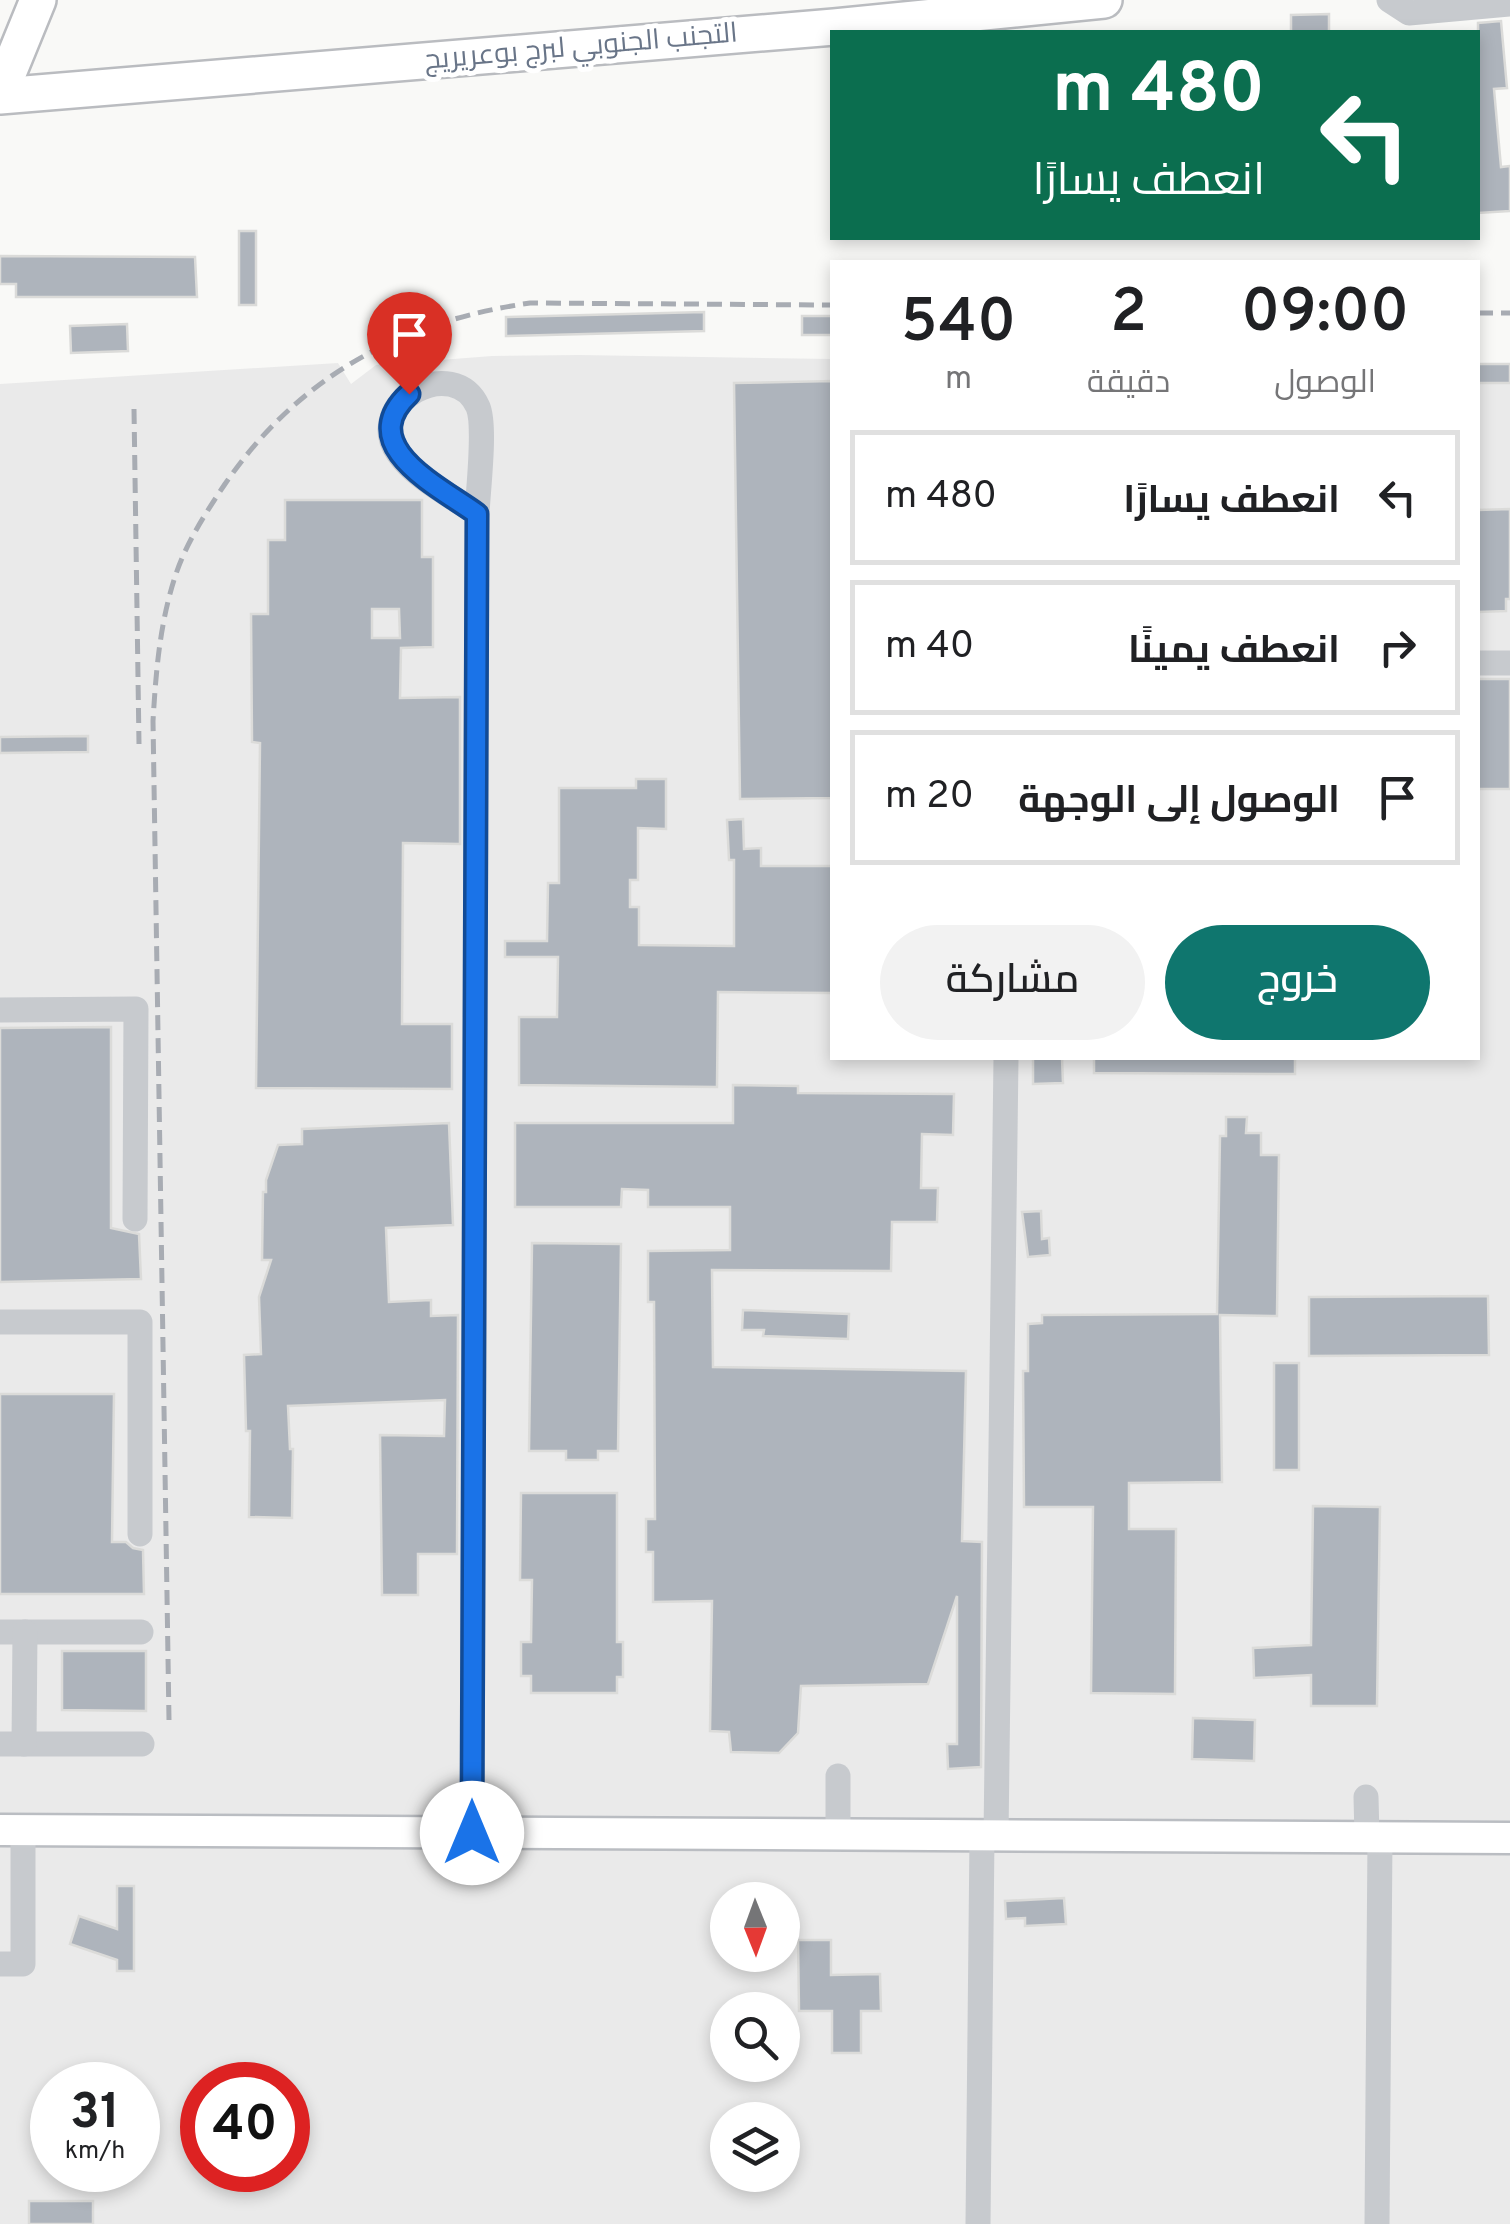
<!DOCTYPE html>
<html lang="ar">
<meta charset="utf-8">
<style>
body{margin:0;font-family:Overpass,Cairo,sans-serif;background:#f2f2f2;color:#202124;direction:rtl;height:100vh;display:flex;flex-direction:column;font-size:38px;white-space:nowrap}
*{box-sizing:border-box;margin:0}
p{font-size:32px;color:#757577}
.icon{flex:none;width:55px;height:55px;fill:none;stroke:currentColor;stroke-width:2;stroke-linecap:round;stroke-linejoin:round}
.map{position:relative;flex:1;overflow:hidden;direction:ltr}
.panel{position:absolute;left:830px;top:260px;width:650px;height:800px;display:flex;flex-direction:column;background:#fff;border-radius:0px;box-shadow:0 5px 15px #0003;direction:rtl}
.panel>*{flex:none}
.top-card{position:absolute;left:830px;top:30px;width:650px;height:210px;border-radius:0px;box-shadow:0 5px 15px #0003;direction:rtl;background:#0b6e4f;color:#fff;overflow:hidden}
.needle{width:65px;rotate:179deg}
.controls{position:absolute;left:710px;top:1882px;display:grid;gap:20px}
.controls a{display:grid;place-items:center;width:90px;height:90px;border-radius:50%;background:#fff;box-shadow:0 5px 15px #0003;font-size:50px}
.speed{position:absolute;left:30px;top:2062px;display:flex;gap:20px;font-size:50px;font-weight:700;text-align:center}
.speed>*{display:grid;place-content:center;width:130px;height:130px;border-radius:50%;background:#fff;box-shadow:0 5px 15px #0003;line-height:1}
.speed small{font-size:25px;font-weight:400}
.speed .limit{border:15px solid #d22;background:#fff;color:#111}
.pin{position:absolute;display:grid;place-items:center;width:85px;height:85px;color:#fff;margin:-102px -42px;border-radius:50% 50% 50% 0;rotate:-45deg;box-shadow:0 0 10px #0007}
.pin .icon{rotate:45deg}
.me{position:absolute;width:110px;margin:-55px;rotate:0deg;stroke-linejoin:round;filter:drop-shadow(0 0 8px #0008)}
.turn{display:flex;align-items:center;gap:35px;height:210px;padding:0 50px;font-size:45px}
.turn .icon{width:130px;height:130px;stroke-width:2.5}
.turn b{display:block;font-size:70px;line-height:85px}
.eta{display:flex;justify-content:space-evenly;align-items:center;height:170px;text-align:center}
.eta b{font-size:60px;font-weight:600;line-height:70px}
.action{display:flex;gap:20px;margin-top:auto;padding:20px 50px}
.action a{flex:1;height:115px;border-radius:60px;background:#0f766e;color:#fff;font-size:40px;font-weight:600;line-height:115px;text-align:center}
.action a+a{background:#f2f2f2;color:#202124}
ul{padding:0;list-style:none}
li{display:flex;align-items:center;gap:30px;height:135px;margin:0 20px 15px;padding:0 30px;border:5px solid #e0e0e0;border-radius:0px}
li div{flex:1}
li b{display:block;font-size:38px}
li em{font-style:normal}
.map>svg:first-child{display:block}
.built{fill:#eaeaea;fill-rule:evenodd}
.building{fill:#aeb4bc;stroke:#dbdbd9;stroke-width:2.5;fill-rule:evenodd}
.lines{fill:none;stroke-linecap:round;stroke-linejoin:round}
.major-casing{stroke:#babdc2;stroke-width:35}
.highway-casing{stroke:#babcc0;stroke-width:40}
.minor{stroke:#c7cace;stroke-width:25}
.major{stroke:#fff;stroke-width:30}
.highway{stroke:#fff;stroke-width:35}
.rail{stroke:#a8acb3;stroke-width:5;stroke-dasharray:15 8;stroke-linecap:butt}
.route-casing{stroke:#114b97;stroke-width:25}
.route{stroke:#1a73e8;stroke-width:18}
.labels{text-anchor:middle;dominant-baseline:central;stroke-width:10;stroke-linejoin:round;paint-order:stroke}
.street-label{font-size:28px;fill:#697588;stroke:#fff}
</style>
<div class="map">
<svg width="1510" height="2224" viewBox="0 0 1510 2224">
<rect width="100%" height="100%" fill="#f9f9f7"/>
<!-- built -->
<path class="built" d="M579,355L832,359V1058H1478V367H1510V2224H0V384L338,363L351,384L376,365L492,356ZM728,1900H782V1955H728ZM728,2010H782V2065H728ZM52,2085H138V2170H52ZM202,2085H288V2170H202ZM728,2120H782V2175H728Z"/>
<!-- building -->
<g class="building">
<path d="M1329,14V32H1291V15Z"/>
<path d="M1501,21L1507,88L1494,89L1501,167L1510,166V211L1478,213V23Z"/>
<rect x="239" y="231" width="17" height="74"/>
<path d="M0,256L195,257L197,297H16V284H0Z"/>
<path d="M704,312V331L506,336V317Z"/>
<rect x="802" y="316" width="30" height="19"/>
<path d="M127,324L128,351L71,353L70,326Z"/>
<rect x="1478" y="364" width="32" height="19"/>
<path d="M832,381V798L740,799L734,383Z"/>
<path d="M285,500H422V557H433V647L401,648L400,698L460,697V844L403,843L402,1024H452V1089L256,1088L260,743L252,742L251,614H268V540H285ZM372,609H399L400,638H372Z"/>
<path d="M1510,509V599H1506V611L1478,612V510Z"/>
<rect x="1478" y="679" width="32" height="110"/>
<path d="M88,736V752L0,753V737Z"/>
<path d="M636,779H666V829L638,828V880H630V907H639V945L734,946V860H729L727,820L743,819L744,849L761,848V866H832V993L718,992L717,1087L519,1085V1017H557L558,957H505V941H547L548,883H559V788H636Z"/>
<path d="M111,1027V1228L139,1234L141,1279L0,1282V1028Z"/>
<path d="M1033,1058H1062L1063,1083L1033,1084Z"/>
<path d="M1094,1058H1295V1074L1094,1073Z"/>
<path d="M733,1085L798,1086V1093L954,1094L953,1135L922,1134L921,1188H938L937,1222H892L891,1271L712,1270L713,1367L966,1371L962,1541L982,1542L981,1767L948,1769L947,1744H957V1596L928,1684L801,1686L798,1733L779,1753L731,1752L729,1732L710,1731L712,1601L653,1602V1552H646V1519H655L654,1302H648V1251L730,1250V1207H648V1190L622,1189L621,1207H515V1123H733Z"/>
<path d="M1226,1117H1247L1246,1133H1261V1155H1279L1277,1316L1220,1315L1222,1482L1129,1483V1529H1176L1175,1694L1091,1693L1093,1507H1024L1023,1371H1028V1324L1042,1323V1315L1217,1314L1220,1136H1226Z"/>
<path d="M449,1123L453,1225L386,1228L389,1302L431,1300V1316L458,1315L457,1554H418V1595H382L380,1435L444,1436L445,1400L288,1406L290,1449H293L292,1518L249,1517L250,1431H246L244,1355L261,1354L259,1297L271,1260H262L263,1192H266V1180L278,1145L302,1144V1129Z"/>
<path d="M1041,1211L1042,1239L1049,1238L1050,1255L1028,1257L1022,1212Z"/>
<path d="M532,1243L621,1244L618,1451H598V1460H566V1451H529Z"/>
<path d="M1488,1296L1489,1355L1309,1356V1297Z"/>
<path d="M743,1310L849,1314L848,1339L763,1336L764,1330H742Z"/>
<rect x="1274" y="1363" width="25" height="107"/>
<path d="M0,1394H114L112,1542H126L133,1548L143,1550L144,1594H0Z"/>
<path d="M521,1493H617V1642H623V1677H617V1693H531V1676H521V1642H531L532,1580H520Z"/>
<path d="M1313,1506L1380,1507L1377,1706H1311V1675L1254,1678L1253,1648L1311,1645Z"/>
<path d="M62,1651H146V1711L62,1710Z"/>
<path d="M1193,1718L1255,1720L1254,1761L1192,1759Z"/>
<path d="M117,1886H134V1971H117V1960L70,1944L79,1916L117,1929Z"/>
<path d="M1064,1898L1066,1924L1025,1926V1918L1006,1919L1005,1901Z"/>
<path d="M798,1940H831V1975L880,1974L881,2011H861V2053H832V2011H799Z"/>
<rect x="29" y="2201" width="64" height="23"/>
</g>
<g class="lines">
<defs>
<path id="major" d="M0,1830L1510,1838"/>
<g id="highway">
<path d="M0,93L38,0"/>
<path d="M0,96L834,27L1104,0"/>
</g>
</defs>
<!-- major casing -->
<use href="#major" class="major-casing"/>
<!-- highway casing -->
<use href="#highway" class="highway-casing"/>
<!-- minor -->
<g class="minor">
<path d="M1389,0L1409,13L1510,4"/>
<path d="M1478,663H1510"/>
<path d="M0,1010L136,1009L135,1219"/>
<path d="M0,1322H140V1534"/>
<path d="M0,1632H141"/>
<path d="M0,1744H142"/>
<path d="M24,1744L25,1632"/>
<path d="M838,1776V1835"/>
<path d="M1366,1797L1367,1837"/>
<path d="M472,1833L477,514C478,490 486,426 478,407C454,353 363,402 398,453C415,478 452,496 477,514"/>
<path d="M996,1836L1006,1058"/>
<path d="M0,1964H23V1830"/>
<path d="M978,2224L982,1836"/>
<path d="M1377,2224L1380,1837"/>
</g>
<!-- major -->
<use href="#major" class="major"/>
<!-- highway -->
<use href="#highway" class="highway"/>
<!-- rail -->
<g class="rail">
<path d="M1478,313H1510"/>
<path d="M134,409L139,744"/>
<path d="M169,1720L153,721C156,670 160,620 177,571C188,540 207,511 225,484C300,375 401,322 530,303L832,305"/>
</g>
</g>
<g class="lines">
<defs>
<path id="route" d="M409,394C353,446 440,487 477,514L472,1833"/>
</defs>
<!-- route casing -->
<use href="#route" class="route-casing"/>
<!-- route -->
<use href="#route" class="route"/>
</g>
<g class="labels">
<!-- street labels -->
<g class="street-label">
<text transform="translate(581 48) rotate(-5)">التجنب الجنوبي لبرج بوعريريج</text>
</g>
</g>
</svg>
<div class="controls">
<a><svg class="needle" viewBox="-14 -14 28 28"><path d="M0-13l5 13h-10z" fill="#e53935"/><path d="M0 13l5-13h-10z" fill="#757577"/></svg></a>
<a><svg class="icon" aria-label="search" viewBox="0 0 24 24"><circle cx="10" cy="10" r="6"/><path d="M15 15l6 6"/></svg></a>
<a><svg class="icon" aria-label="layers" viewBox="0 0 24 24"><path d="M12 4l9 5-9 5-9-5zM3 14l9 5 9-5"/></svg></a>
</div>
<div class="speed"><div>31<small>km/h</small></div><div class="limit">40</div></div>
<div class="pin" style="left:409px;top:394px;background:#d93025"><svg class="icon" aria-label="arrive" viewBox="0 0 24 24"><path d="M6 21V4h12l-3 4 3 4H6"/></svg></div>
<svg class="me" style="left:472px;top:1833px" viewBox="-20 -20 40 40"><circle r="19" fill="#fff"/><path d="M0-13L10 11 0 6-10 11z" fill="#1a73e8"/></svg>
<div class="top-card">
<div class="turn"><svg class="icon" aria-label="left" viewBox="0 0 24 24"><path d="M17 20v-9H6M10 6l-5 5 5 5"/></svg><div><b>480 m</b>انعطف يسارًا</div></div>
</div>
<section class="panel">
<div class="eta">
<div><b>09:00</b><p>الوصول</p></div>
<div><b>2</b><p>دقيقة</p></div>
<div><b>540</b><p>m</p></div>
</div>
<ul>
<li><svg class="icon" aria-label="left" viewBox="0 0 24 24"><path d="M17 20v-9H6M10 6l-5 5 5 5"/></svg><div><b>انعطف يسارًا</b></div><em>480 m</em></li>
<li><svg class="icon" aria-label="right" viewBox="0 0 24 24"><path d="M7 20v-9h11M14 6l5 5-5 5"/></svg><div><b>انعطف يمينًا</b></div><em>40 m</em></li>
<li><svg class="icon" aria-label="arrive" viewBox="0 0 24 24"><path d="M6 21V4h12l-3 4 3 4H6"/></svg><div><b>الوصول إلى الوجهة</b></div><em>20 m</em></li>
</ul>
<div class="action"><a>خروج</a><a>مشاركة</a></div>
</section>
</div>
